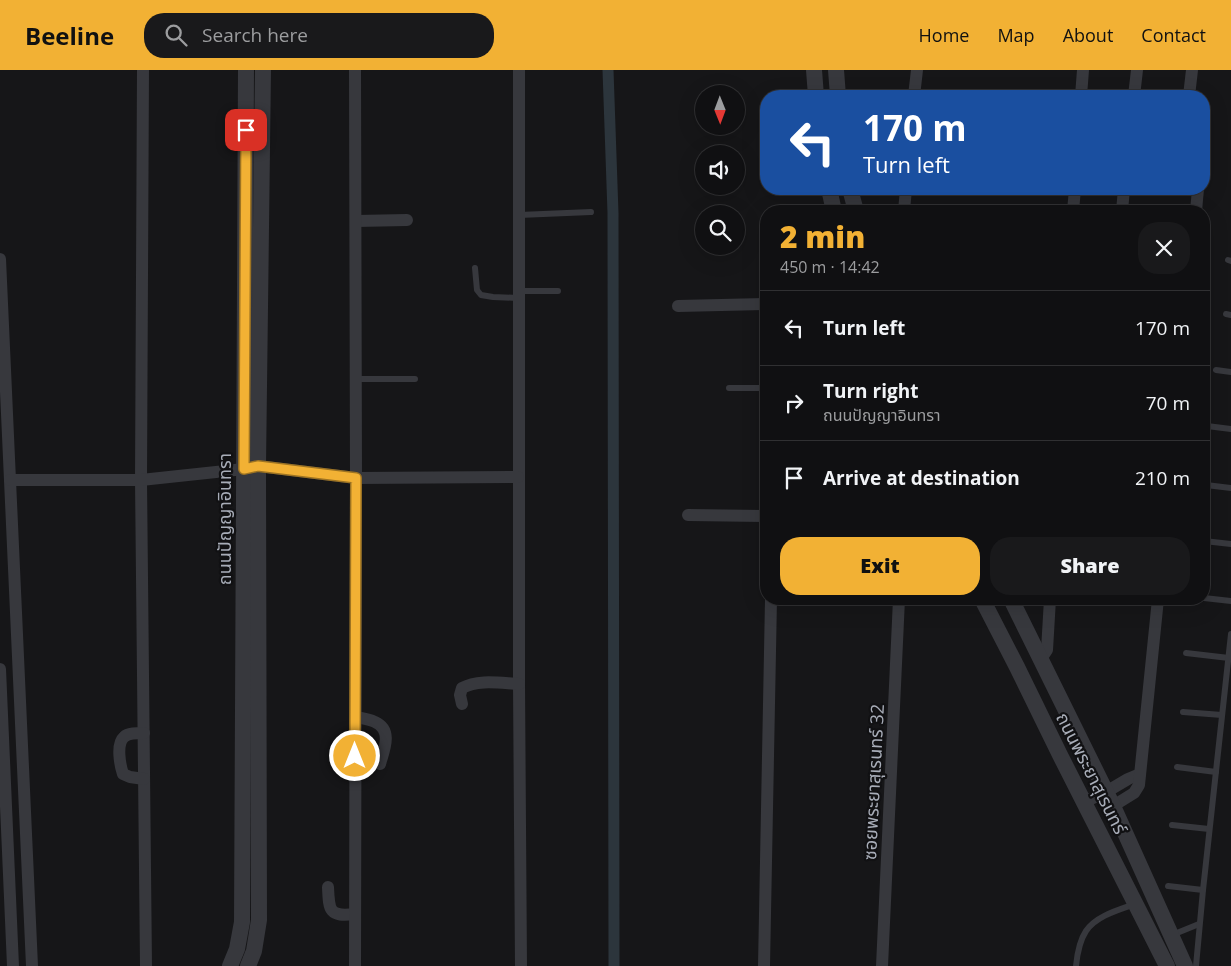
<!DOCTYPE html>
<meta charset="utf-8">
<style>
body{margin:0;font-family:"Open Sans","Noto Sans Thai",sans-serif;background:#19191b;color:#f1f3f6;height:100vh;display:flex;flex-direction:column;font-size:19px;white-space:nowrap}
*{box-sizing:border-box;margin:0}
p{font-size:16px;color:#9c9d9f}
.icon{flex:none;width:28px;height:28px;fill:none;stroke:currentColor;stroke-width:2;stroke-linecap:round;stroke-linejoin:round}
.map{position:relative;flex:1;overflow:hidden}
.drawer{position:absolute;left:760px;top:135px;width:450px;height:400px;display:flex;flex-direction:column;background:#101012;border-radius:20px;box-shadow:0 5px 20px #0002,0 0 0 1px #303032}
.drawer>*{flex:none}
.hud{position:absolute;left:760px;top:20px;width:450px;height:105px;border-radius:20px;box-shadow:0 5px 20px #0002,0 0 0 1px #303032;background:#1a4fa0;color:#fff;overflow:hidden}
.needle{width:32px;rotate:179deg}
.buttons{position:absolute;left:695px;top:15px;display:grid;gap:10px}
.buttons a{display:grid;place-items:center;width:50px;height:50px;border-radius:50%;background:#101012;box-shadow:0 5px 20px #0002,0 0 0 1px #303032;font-size:25px}
.pin{position:absolute;display:grid;place-items:center;width:42px;height:42px;color:#fff;margin:-21px;border-radius:10px;box-shadow:0 2px 8px #0006}
.me{position:absolute;width:55px;margin:-28px;rotate:0deg;stroke-linejoin:round;filter:drop-shadow(0 0 4px #0008)}
.turn{display:flex;align-items:center;gap:18px;height:105px;padding:0 20px;font-size:22px}
.turn .icon{width:65px;height:65px;stroke-width:2.5}
.turn b{display:block;font-size:35px;line-height:42px}
.round{display:grid;place-items:center;flex:none;width:52px;height:52px;border-radius:20px;background:#19191b}
.headline{display:flex;align-items:center;justify-content:space-between;height:85px;padding:0 20px}
h1{font-size:30px;font-weight:800;line-height:38px;color:#f2b134}
.button{display:flex;gap:10px;margin-top:auto;padding:10px 20px}
.button a{flex:1;height:58px;border-radius:20px;background:#f2b134;color:#111;font-size:20px;font-weight:800;line-height:58px;text-align:center}
.button a+a{background:#19191b;color:#f1f3f6}
ul{padding:0;list-style:none}
li{display:flex;align-items:center;gap:15px;height:75px;padding:0 20px;border-top:1px solid #303032}
li div{flex:1}
li b{display:block;font-size:19px}
li em{font-style:normal}
header{display:flex;align-items:center;gap:30px;box-sizing:border-box;height:70px;padding:0 25px;background:#f2b134;color:#111}
header strong{font-size:24px}
nav{display:flex;gap:28px;margin-inline-start:auto;font-size:18px}
.search{width:350px;height:45px;background:#19191b;display:flex;align-items:center;gap:12px;box-sizing:border-box;padding:0 18px;border-radius:20px;color:#9c9d9f;font-size:19px}
.map>svg:first-child{display:block}
.lines{fill:none;stroke-linecap:round;stroke-linejoin:round}
.canal{stroke:#2c353c;stroke-width:11}
.service{stroke:#37383d;stroke-width:6}
.minor{stroke:#37383d;stroke-width:12}
.tertiary{stroke:#37383d;stroke-width:16}
.route-casing{stroke:#9d7322;stroke-width:12}
.route{stroke:#f2b134;stroke-width:9}
.labels{text-anchor:middle;dominant-baseline:central;stroke-width:4.5;stroke-linejoin:round;paint-order:stroke}
.street-label{font-size:18px;fill:#a8adb8;stroke:#111113}
</style>
<header>
<strong>Beeline</strong>
<div class="search"><svg class="icon" aria-label="search" viewBox="0 0 24 24"><circle cx="10" cy="10" r="6"/><path d="M15 15l6 6"/></svg>Search here</div>
<nav><a>Home</a><a>Map</a><a>About</a><a>Contact</a></nav>
</header>
<div class="map">
<svg width="1231" height="896" viewBox="0 0 1231 896">
<rect width="100%" height="100%" fill="#161618"/>
<g class="lines">
<!-- canal -->
<path class="canal" d="M608,0L613,143L614,896"/>
<!-- service -->
<g class="service">
<path d="M519,145L591,142"/>
<path d="M1228,190L1231,191"/>
<path d="M475,198L477,220L481,225L493,227L518,228"/>
<path d="M519,221H558"/>
<path d="M1226,244L1231,245"/>
<path d="M1216,300L1231,302"/>
<path d="M356,309H415"/>
<path d="M729,318H766"/>
<path d="M1207,356L1231,359"/>
<path d="M1206,415L1231,418"/>
<path d="M1204,471L1231,474"/>
<path d="M1204,528L1231,531"/>
<path d="M1186,583L1229,588"/>
<path d="M1183,642L1222,645"/>
<path d="M1177,697L1216,702"/>
<path d="M1172,755L1209,759"/>
<path d="M1168,816L1203,820"/>
<path d="M1172,865L1199,854"/>
<path d="M1076,896C1077,886 1080,870 1086,861C1096,846 1118,840 1135,834"/>
<path d="M1196,896L1203,820L1231,564"/>
</g>
<!-- minor -->
<g class="minor">
<path d="M143,0L141,410L146,896"/>
<path d="M519,0V614L521,896"/>
<path d="M914,26L917,0"/>
<path d="M1081,26L1083,0"/>
<path d="M1134,26L1137,0"/>
<path d="M1189,26L1192,0"/>
<path d="M1204,52V57"/>
<path d="M904,141L906,119"/>
<path d="M1073,141L1075,119"/>
<path d="M1122,141L1124,119"/>
<path d="M1196,141L1198,119"/>
<path d="M356,151L407,150"/>
<path d="M0,189L32,896"/>
<path d="M678,236L766,234"/>
<path d="M10,410H141L244,399L258,396L356,408L518,407"/>
<path d="M688,445L766,446"/>
<path d="M1041,589L1047,580L1050,529"/>
<path d="M0,599L13,896"/>
<path d="M462,634L460,625L462,618C478,609 500,613 519,614"/>
<path d="M356,647C362,648 369,649 375,652C393,660 384,680 380,694"/>
<path d="M144,663C137,663 128,663 124,667C116,674 120,695 123,704L130,707L144,709"/>
<path d="M1084,732L1106,722L1128,709L1140,704"/>
<path d="M1113,736L1134,723L1139,715L1158,529"/>
<path d="M328,817C329,841 329,847 355,844"/>
<path d="M355,896L356,408L355,0"/>
<path d="M764,896L771,529"/>
<path d="M882,896L899,529"/>
</g>
<!-- tertiary -->
<g class="tertiary">
<path d="M814,0L816,26"/>
<path d="M836,0L838,26"/>
<path d="M829,119L834,141"/>
<path d="M850,119L856,141"/>
<path d="M982,529L1017,597L1060,685L1167,896"/>
<path d="M1011,529L1113,736L1185,896"/>
<path d="M230,896L237,879L242,852L246,0"/>
<path d="M248,896L254,881L259,850L258,396L263,0"/>
</g>
</g>
<g class="lines">
<defs>
<path id="route" d="M246,60L244,399L258,396L356,408L355,686"/>
</defs>
<!-- route casing -->
<use href="#route" class="route-casing"/>
<!-- route -->
<use href="#route" class="route"/>
</g>
<g class="labels">
<!-- street labels -->
<g class="street-label">
<text transform="translate(224 449) rotate(-90)">ถนนปัญญาอินทรา</text>
<text transform="translate(1092 703) rotate(63)">ถนนพระยาสุเรนทร์</text>
<text transform="translate(873 712) rotate(-87)">ซอยพระยาสุเรนทร์ 32</text>
</g>
</g>
</svg>
<div class="buttons">
<a><svg class="needle" viewBox="-14 -14 28 28"><path d="M0-13l5 13h-10z" fill="#e53935"/><path d="M0 13l5-13h-10z" fill="#9c9d9f"/></svg></a>
<a><svg class="icon" aria-label="sound" viewBox="0 0 24 24"><path d="M4 9h4l5-4v14l-5-4H4zM17 9q2 3 0 6"/></svg></a>
<a><svg class="icon" aria-label="search" viewBox="0 0 24 24"><circle cx="10" cy="10" r="6"/><path d="M15 15l6 6"/></svg></a>
</div>
<div class="pin" style="left:246px;top:60px;background:#d93025"><svg class="icon" aria-label="arrive" viewBox="0 0 24 24"><path d="M6 21V4h12l-3 4 3 4H6"/></svg></div>
<svg class="me" style="left:355px;top:686px" viewBox="-20 -20 40 40"><circle r="17" fill="#f2b134" stroke="#fff" stroke-width="3"/><path d="M0-11L8 9 0 5-8 9z" fill="#fff"/></svg>
<div class="hud">
<div class="turn"><svg class="icon" aria-label="left" viewBox="0 0 24 24"><path d="M17 20v-9H6M10 6l-5 5 5 5"/></svg><div><b>170 m</b>Turn left</div></div>
</div>
<section class="drawer">
<div class="headline"><div><h1>2 min</h1><p>450 m · 14:42</p></div><a class="round"><svg class="icon" aria-label="close" viewBox="0 0 24 24"><path d="M6 6l12 12M18 6L6 18"/></svg></a></div>
<ul>
<li><svg class="icon" aria-label="left" viewBox="0 0 24 24"><path d="M17 20v-9H6M10 6l-5 5 5 5"/></svg><div><b>Turn left</b></div><em>170 m</em></li>
<li><svg class="icon" aria-label="right" viewBox="0 0 24 24"><path d="M7 20v-9h11M14 6l5 5-5 5"/></svg><div><b>Turn right</b><p>ถนนปัญญาอินทรา</p></div><em>70 m</em></li>
<li><svg class="icon" aria-label="arrive" viewBox="0 0 24 24"><path d="M6 21V4h12l-3 4 3 4H6"/></svg><div><b>Arrive at destination</b></div><em>210 m</em></li>
</ul>
<div class="button"><a>Exit</a><a>Share</a></div>
</section>
</div>
